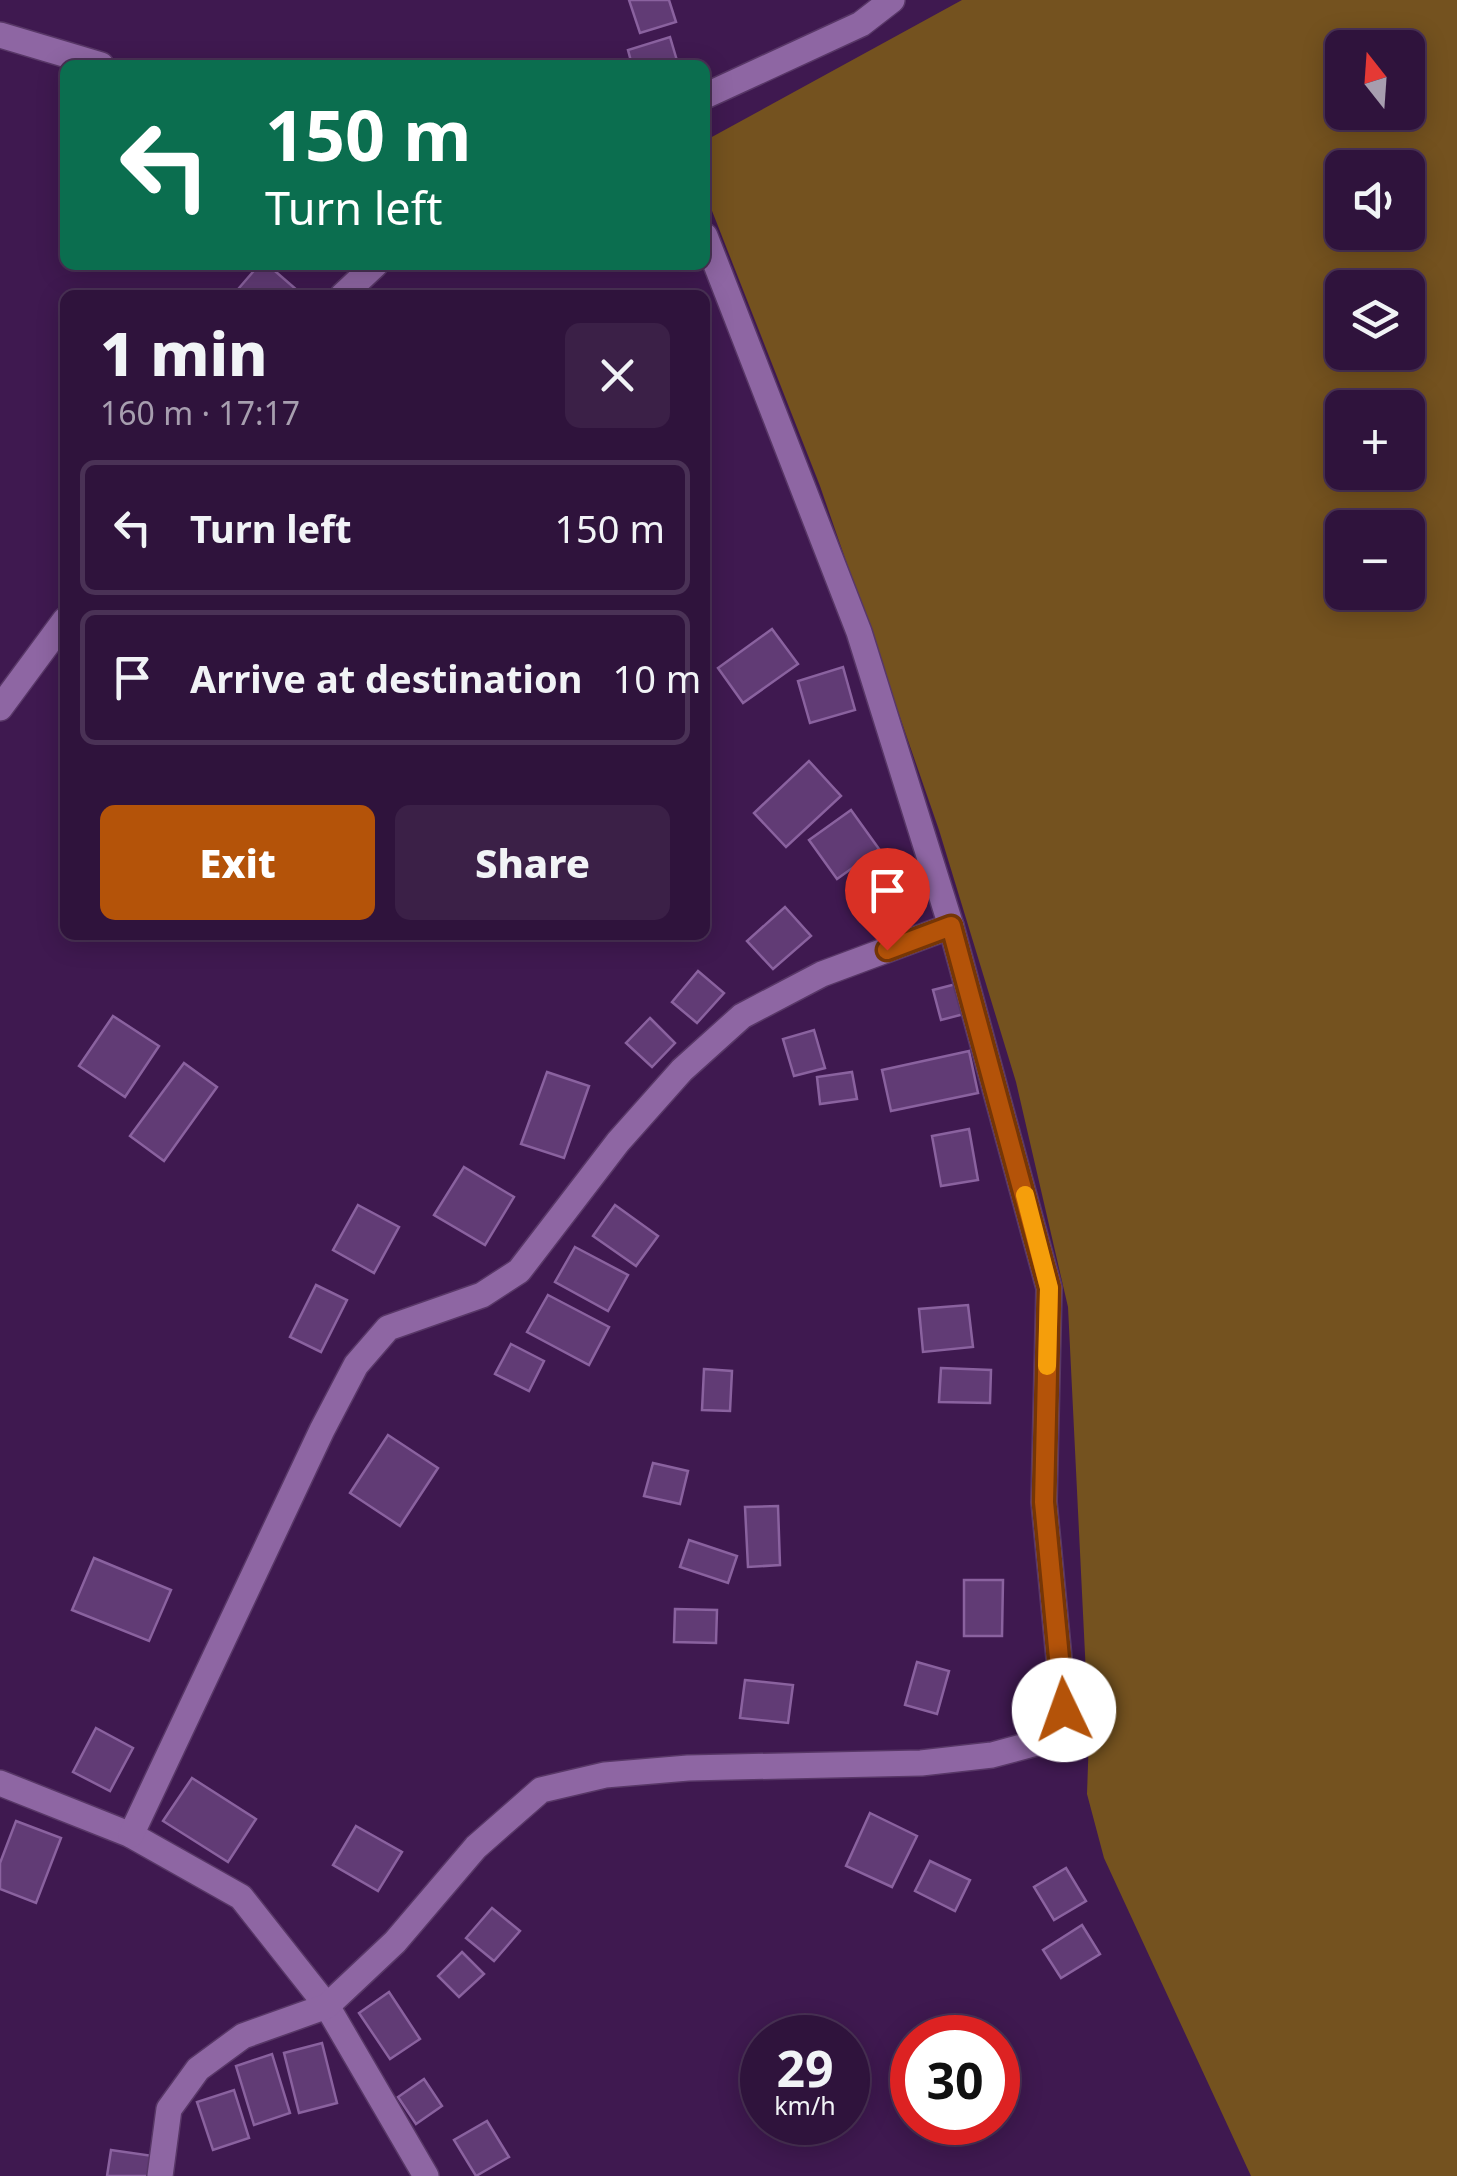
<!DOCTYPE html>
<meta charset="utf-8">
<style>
body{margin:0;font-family:"Noto Sans",sans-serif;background:#3b2047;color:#f1f3f6;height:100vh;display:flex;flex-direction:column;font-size:38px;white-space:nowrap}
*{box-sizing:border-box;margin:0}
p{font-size:32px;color:#a79eaf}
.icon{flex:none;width:55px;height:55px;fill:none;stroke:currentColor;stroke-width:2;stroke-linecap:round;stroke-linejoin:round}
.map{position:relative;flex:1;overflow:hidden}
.panel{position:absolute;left:60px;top:290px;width:650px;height:650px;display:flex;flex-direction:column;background:#2f133c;border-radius:15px;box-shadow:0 5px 25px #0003,0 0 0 2px #4a3256}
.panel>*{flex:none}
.hud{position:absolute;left:60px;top:60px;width:650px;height:210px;border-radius:15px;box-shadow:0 5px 25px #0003,0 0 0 2px #4a3256;background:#0b6e4f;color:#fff;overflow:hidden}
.needle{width:65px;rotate:343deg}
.tools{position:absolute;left:1325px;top:30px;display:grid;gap:20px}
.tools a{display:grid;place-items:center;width:100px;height:100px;border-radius:15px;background:#2f133c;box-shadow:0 5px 25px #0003,0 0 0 2px #4a3256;font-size:50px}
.speed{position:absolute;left:740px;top:2015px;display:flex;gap:20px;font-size:50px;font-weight:700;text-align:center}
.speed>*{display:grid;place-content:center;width:130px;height:130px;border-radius:50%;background:#2f133c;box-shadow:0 5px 25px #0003,0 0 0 2px #4a3256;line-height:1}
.speed small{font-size:25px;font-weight:400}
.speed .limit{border:15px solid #d22;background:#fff;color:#111}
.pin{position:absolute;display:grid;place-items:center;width:85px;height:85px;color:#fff;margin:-102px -42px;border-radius:50% 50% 50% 0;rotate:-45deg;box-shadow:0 0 10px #0007}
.pin .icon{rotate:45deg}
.me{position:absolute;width:110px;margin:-55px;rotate:357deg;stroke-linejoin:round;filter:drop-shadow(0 0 8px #0008)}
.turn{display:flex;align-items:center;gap:35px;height:210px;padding:0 40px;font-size:45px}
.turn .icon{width:130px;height:130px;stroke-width:2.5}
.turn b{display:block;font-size:70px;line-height:85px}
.round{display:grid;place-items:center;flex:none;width:105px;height:105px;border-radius:15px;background:#3b2047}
.summary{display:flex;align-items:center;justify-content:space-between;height:170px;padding:0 40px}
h1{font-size:60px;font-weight:800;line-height:75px}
.action{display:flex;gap:20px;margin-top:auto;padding:20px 40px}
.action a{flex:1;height:115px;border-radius:15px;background:#b45309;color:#fff;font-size:40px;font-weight:800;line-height:115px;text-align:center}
.action a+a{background:#3b2047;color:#f1f3f6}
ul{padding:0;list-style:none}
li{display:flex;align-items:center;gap:30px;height:135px;margin:0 20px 15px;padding:0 20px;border:5px solid #4a3256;border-radius:15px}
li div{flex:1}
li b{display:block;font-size:38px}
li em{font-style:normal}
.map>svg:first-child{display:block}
.forest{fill:#74521f;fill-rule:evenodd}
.building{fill:#613b75;stroke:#8a629f;stroke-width:2.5}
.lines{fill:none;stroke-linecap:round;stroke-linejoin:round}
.minor-casing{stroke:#583767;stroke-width:28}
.minor{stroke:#8e66a3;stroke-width:25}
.route-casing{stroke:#753606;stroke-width:25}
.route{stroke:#b45309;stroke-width:18}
.slow{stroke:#f59e0b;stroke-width:18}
</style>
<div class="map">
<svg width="1457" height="2176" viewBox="0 0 1457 2176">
<rect width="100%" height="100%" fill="#3f1950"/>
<!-- forest -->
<path class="forest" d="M962,0H1457V2176H1251L1104,1858L1087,1794L1089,1736L1068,1307L1016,1082L939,830L820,486L705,193L710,138ZM1342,48H1408V112H1342ZM1342,168H1408V232H1342ZM1342,288H1408V352H1342ZM1342,408H1408V472H1342ZM1342,528H1408V592H1342Z"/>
<!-- building -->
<g class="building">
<path d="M629,0H669L676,22L640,33Z"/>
<path d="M670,37L678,64L632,65L628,50Z"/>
<path d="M259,265H268L298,291L233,295Z"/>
<path d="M772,629L798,664L743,703L718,668Z"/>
<path d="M843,667L855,710L810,723L798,681Z"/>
<path d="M809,761L841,796L786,847L754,813Z"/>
<path d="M851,810L879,849L837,879L809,840Z"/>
<path d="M884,883L894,908L860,921L850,895Z"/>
<path d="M785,907L811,936L773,969L747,941Z"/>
<path d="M698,971L724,993L697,1023L672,1002Z"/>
<path d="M956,984L964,1014L941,1020L933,990Z"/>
<path d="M113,1016L159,1046L125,1097L79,1066Z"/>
<path d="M650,1018L675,1043L652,1067L626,1043Z"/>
<path d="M814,1030L825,1068L794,1076L783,1039Z"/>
<path d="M969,1051L978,1093L891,1111L882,1070Z"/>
<path d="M184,1063L217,1087L164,1161L130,1136Z"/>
<path d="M547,1072L589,1086L564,1158L521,1144Z"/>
<path d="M852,1072L857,1099L820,1104L817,1077Z"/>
<path d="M969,1129L978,1180L941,1186L932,1136Z"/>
<path d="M464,1167L514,1197L485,1245L434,1215Z"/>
<path d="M358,1205L399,1227L374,1273L333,1250Z"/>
<path d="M615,1205L658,1236L636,1266L593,1236Z"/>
<path d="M575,1247L628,1275L608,1311L555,1282Z"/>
<path d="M316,1285L347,1300L321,1352L290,1337Z"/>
<path d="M548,1295L609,1327L589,1365L527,1332Z"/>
<path d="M968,1305L973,1347L923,1352L919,1309Z"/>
<path d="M511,1344L544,1361L529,1391L495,1374Z"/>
<path d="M941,1368L991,1370L990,1403L939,1402Z"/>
<path d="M704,1369L732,1371L730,1411L702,1410Z"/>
<path d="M388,1435L438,1468L400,1526L350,1493Z"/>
<path d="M653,1463L688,1471L680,1504L644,1496Z"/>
<path d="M778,1506L780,1565L748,1567L745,1507Z"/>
<path d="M689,1540L737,1556L728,1583L680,1567Z"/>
<path d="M94,1558L171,1590L149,1641L72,1610Z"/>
<path d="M964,1580H1003L1002,1636H964Z"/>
<path d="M675,1609L717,1610L716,1643L674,1642Z"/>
<path d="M917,1662L949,1671L937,1714L905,1705Z"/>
<path d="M745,1680L793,1685L788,1723L740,1718Z"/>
<path d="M96,1728L133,1748L110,1791L73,1772Z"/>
<path d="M192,1778L256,1819L228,1862L163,1821Z"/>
<path d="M870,1813L917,1836L892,1887L846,1866Z"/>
<path d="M16,1821L61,1838L36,1903L0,1889V1863Z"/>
<path d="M356,1826L402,1852L378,1891L333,1865Z"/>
<path d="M930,1861L970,1880L955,1911L915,1891Z"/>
<path d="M1066,1868L1086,1901L1054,1920L1034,1887Z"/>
<path d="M492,1908L520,1931L494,1961L466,1938Z"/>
<path d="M1082,1925L1100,1954L1061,1978L1043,1950Z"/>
<path d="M462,1952L484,1974L459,1997L438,1976Z"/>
<path d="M389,1992L420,2039L390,2059L359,2013Z"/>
<path d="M322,2043L337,2103L299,2113L284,2053Z"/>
<path d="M272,2054L290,2113L254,2125L236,2066Z"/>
<path d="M424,2079L442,2106L416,2124L398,2097Z"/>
<path d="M234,2090L249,2138L213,2150L197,2102Z"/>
<path d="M487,2121L509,2157L476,2176L454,2140Z"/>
<path d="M111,2150L153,2156L150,2176H107Z"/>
</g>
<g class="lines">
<defs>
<g id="minor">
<path d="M0,35L101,65"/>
<path d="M705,96L861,24L892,0"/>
<path d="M343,295L375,265"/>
<path d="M0,708L65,620"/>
<path d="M0,1783L131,1835L241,1897L327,2006L426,2176"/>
<path d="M131,1835L322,1430L356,1365L388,1328L482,1295L519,1271L618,1142L682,1070L742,1016L822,974L951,926"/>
<path d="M160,2176L169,2109L198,2069L243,2036L327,2006L395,1942L476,1847L541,1790L605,1775L688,1768L921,1763L992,1755L1048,1740L1064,1710L1044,1502L1049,1288L951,926L859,632L705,236"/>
</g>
</defs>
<!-- minor casing -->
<use href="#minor" class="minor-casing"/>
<!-- minor -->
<use href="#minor" class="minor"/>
</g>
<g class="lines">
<defs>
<path id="route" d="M887,950L951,926L1049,1288L1044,1502L1064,1710"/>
</defs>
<!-- route casing -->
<use href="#route" class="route-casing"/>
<!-- route -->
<use href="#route" class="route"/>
<!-- slow -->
<path class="slow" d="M1025,1195L1049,1288L1047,1366"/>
</g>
</svg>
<div class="tools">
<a><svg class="needle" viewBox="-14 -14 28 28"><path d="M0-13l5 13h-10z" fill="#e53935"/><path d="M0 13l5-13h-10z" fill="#a79eaf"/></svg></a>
<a><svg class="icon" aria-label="sound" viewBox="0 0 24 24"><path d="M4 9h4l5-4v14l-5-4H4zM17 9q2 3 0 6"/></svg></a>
<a><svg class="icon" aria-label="layers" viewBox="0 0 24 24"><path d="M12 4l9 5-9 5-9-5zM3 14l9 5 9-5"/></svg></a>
<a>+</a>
<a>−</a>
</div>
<div class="speed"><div>29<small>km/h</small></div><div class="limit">30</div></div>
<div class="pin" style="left:887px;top:950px;background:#d93025"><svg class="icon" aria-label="arrive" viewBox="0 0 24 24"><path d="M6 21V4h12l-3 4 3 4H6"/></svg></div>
<svg class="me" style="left:1064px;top:1710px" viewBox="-20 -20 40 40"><circle r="19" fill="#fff"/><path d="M0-13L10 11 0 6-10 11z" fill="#b45309"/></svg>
<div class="hud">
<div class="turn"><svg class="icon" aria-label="left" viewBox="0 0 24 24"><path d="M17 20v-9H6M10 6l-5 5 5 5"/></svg><div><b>150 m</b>Turn left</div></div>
</div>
<section class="panel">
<div class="summary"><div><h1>1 min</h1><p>160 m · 17:17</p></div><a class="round"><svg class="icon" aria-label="close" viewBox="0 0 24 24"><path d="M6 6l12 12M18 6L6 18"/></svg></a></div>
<ul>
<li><svg class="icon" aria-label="left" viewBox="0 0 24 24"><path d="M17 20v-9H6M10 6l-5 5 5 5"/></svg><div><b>Turn left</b></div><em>150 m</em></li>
<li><svg class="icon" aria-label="arrive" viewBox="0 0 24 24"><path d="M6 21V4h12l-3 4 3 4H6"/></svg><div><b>Arrive at destination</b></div><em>10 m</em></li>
</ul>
<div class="action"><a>Exit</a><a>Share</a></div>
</section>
</div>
